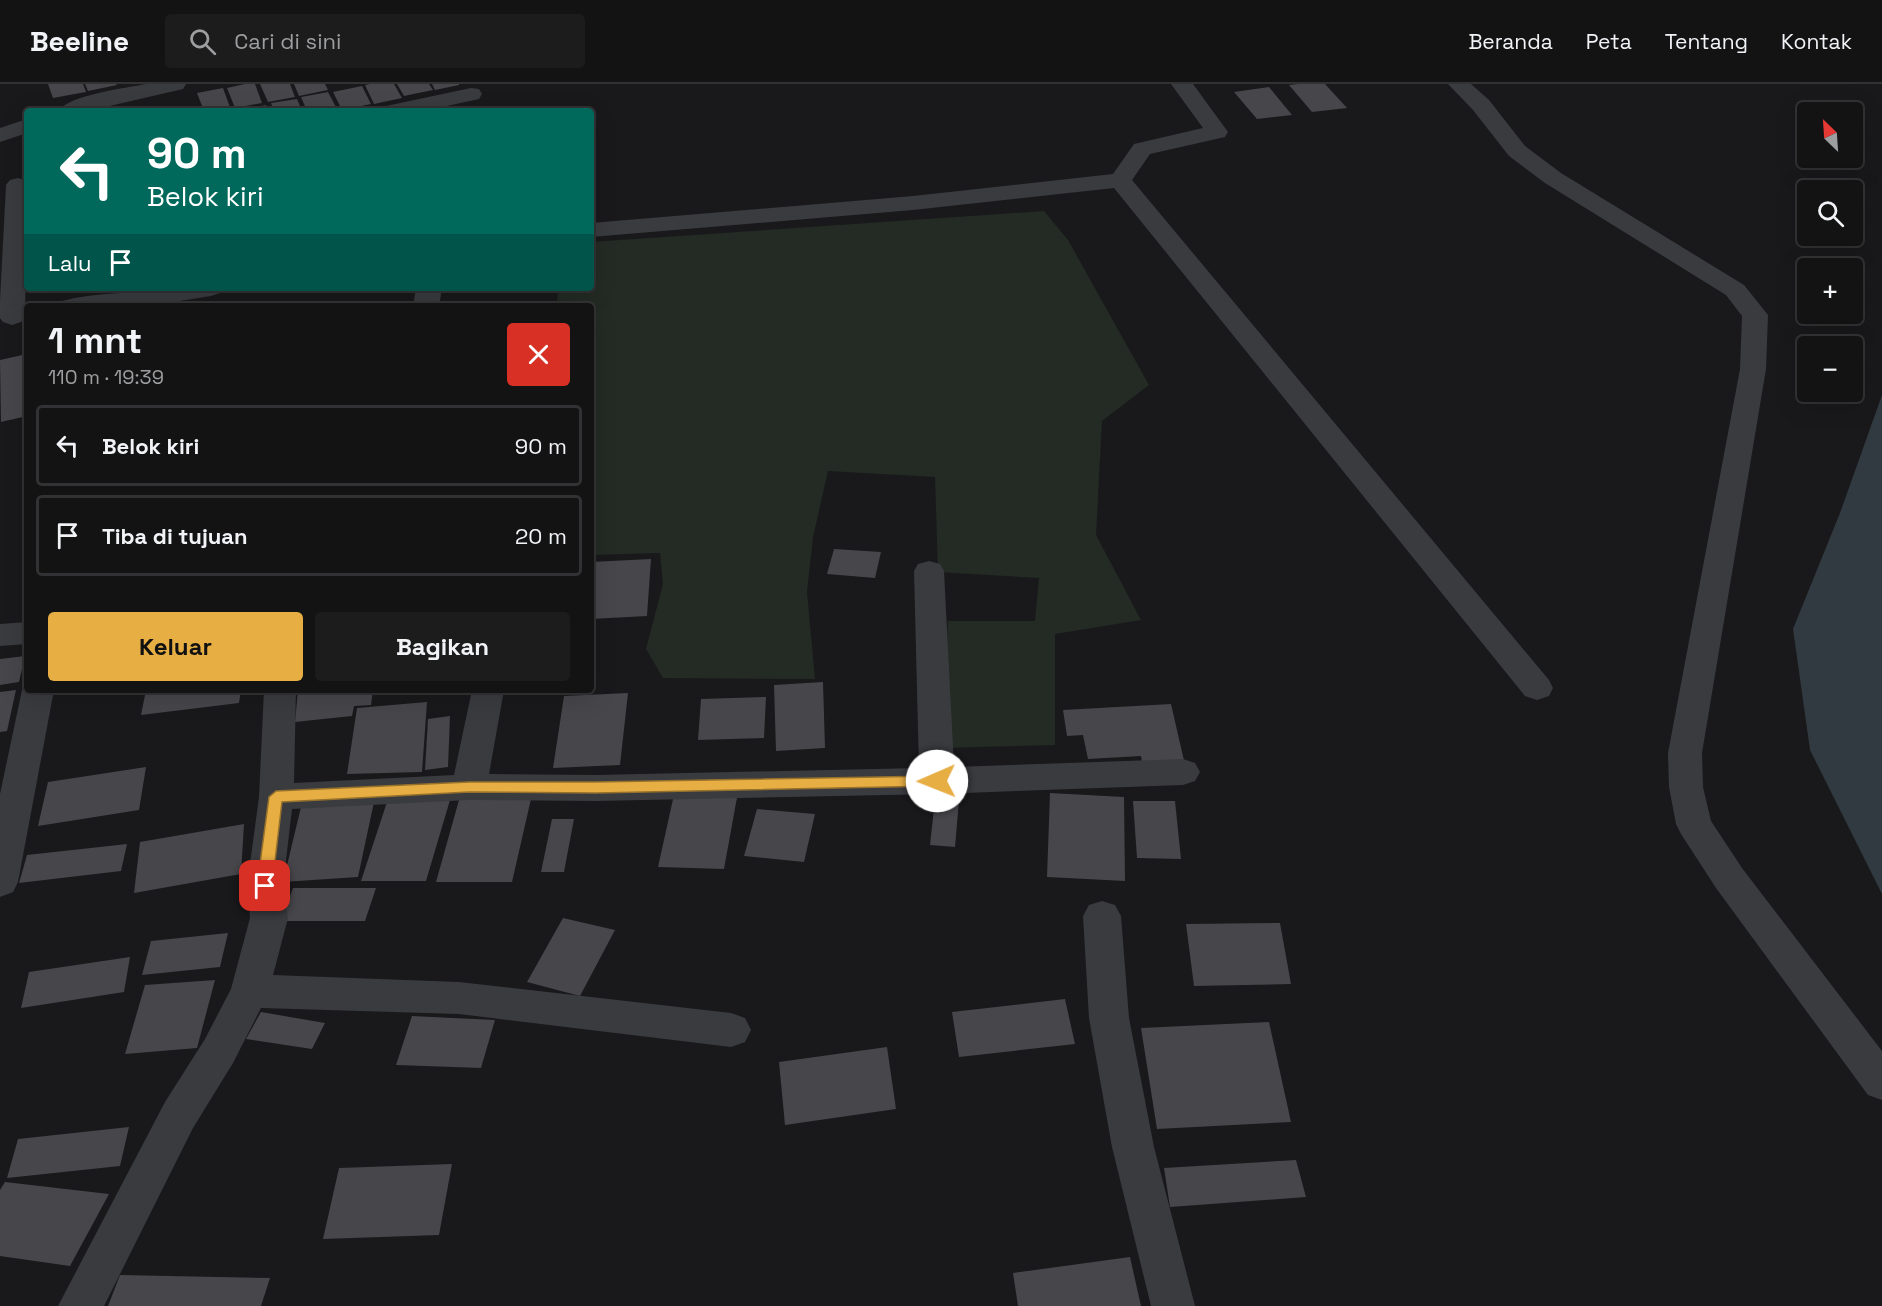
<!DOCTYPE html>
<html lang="id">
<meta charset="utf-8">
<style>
body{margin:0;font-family:"Space Grotesk",sans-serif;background:#1c1c1d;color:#f1f3f6;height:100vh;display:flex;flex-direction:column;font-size:22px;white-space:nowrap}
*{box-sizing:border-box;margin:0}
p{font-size:20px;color:#9d9ea0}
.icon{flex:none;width:33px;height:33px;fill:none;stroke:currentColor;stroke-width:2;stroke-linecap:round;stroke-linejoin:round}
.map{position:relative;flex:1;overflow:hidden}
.side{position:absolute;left:24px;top:219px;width:570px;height:390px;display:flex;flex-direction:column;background:#131314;border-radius:6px;box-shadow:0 6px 24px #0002,0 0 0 2px #323234}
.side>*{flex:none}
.top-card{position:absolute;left:24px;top:24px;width:570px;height:183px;border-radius:6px;box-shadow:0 6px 24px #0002,0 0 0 2px #323234;background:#00695c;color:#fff;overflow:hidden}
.needle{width:39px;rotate:335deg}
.buttons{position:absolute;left:1797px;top:18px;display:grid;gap:12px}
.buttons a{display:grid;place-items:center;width:66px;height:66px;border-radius:6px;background:#131314;box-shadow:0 6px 24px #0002,0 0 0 2px #323234;font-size:30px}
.pin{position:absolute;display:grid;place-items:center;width:51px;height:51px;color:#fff;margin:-26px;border-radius:12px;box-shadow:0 3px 9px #0006}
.me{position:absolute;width:66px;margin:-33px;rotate:269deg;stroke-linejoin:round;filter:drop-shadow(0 0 4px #0008)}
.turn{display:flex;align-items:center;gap:21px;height:126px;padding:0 24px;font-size:27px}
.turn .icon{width:78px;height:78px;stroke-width:2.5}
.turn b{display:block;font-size:42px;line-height:51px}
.then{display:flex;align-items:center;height:57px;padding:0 24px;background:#0003;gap:12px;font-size:22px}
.round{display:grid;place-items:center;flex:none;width:63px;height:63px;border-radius:6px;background:#1c1c1d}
.summary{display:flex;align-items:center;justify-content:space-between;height:102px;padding:0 24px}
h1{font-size:36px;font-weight:700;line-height:45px}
.cta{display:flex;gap:12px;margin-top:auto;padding:12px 24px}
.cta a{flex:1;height:69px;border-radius:6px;background:#e7ae44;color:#111;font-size:24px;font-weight:700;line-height:69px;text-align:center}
.cta a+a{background:#1c1c1d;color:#f1f3f6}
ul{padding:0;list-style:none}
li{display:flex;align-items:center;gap:18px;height:81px;margin:0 12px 9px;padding:0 12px;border:3px solid #323234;border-radius:6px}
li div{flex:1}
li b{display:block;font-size:22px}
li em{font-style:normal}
header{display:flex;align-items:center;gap:36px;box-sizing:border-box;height:84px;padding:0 30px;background:#131314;border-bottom:2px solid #323234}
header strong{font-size:28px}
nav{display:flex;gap:33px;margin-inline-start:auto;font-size:21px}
.search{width:420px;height:54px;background:#1c1c1d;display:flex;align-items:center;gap:15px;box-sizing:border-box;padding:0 21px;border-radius:6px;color:#9d9ea0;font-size:22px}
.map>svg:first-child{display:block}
.green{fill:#232b24}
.water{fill:#313a40}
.building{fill:#46464b}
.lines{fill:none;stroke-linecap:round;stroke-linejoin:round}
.street{fill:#3a3b3f;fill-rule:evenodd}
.route{fill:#e7ae44;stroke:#96712c;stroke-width:1.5}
</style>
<header>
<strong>Beeline</strong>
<div class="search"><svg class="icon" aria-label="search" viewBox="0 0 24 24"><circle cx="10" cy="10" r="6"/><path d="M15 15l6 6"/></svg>Cari di sini</div>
<nav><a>Beranda</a><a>Peta</a><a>Tentang</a><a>Kontak</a></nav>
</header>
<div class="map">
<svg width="1882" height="1222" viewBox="0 0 1882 1222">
<rect width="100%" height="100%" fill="#19191b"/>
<!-- green -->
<path class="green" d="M1044,127L1068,156L1149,301L1102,337L1096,451L1141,536L1055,550V661L943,664L948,537H1035L1039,494L938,488L935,393L828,387L813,453L807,508L815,595L663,594L646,565L663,500L660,469L591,471V222H557L558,204H591V158Z"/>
<!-- water -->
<path class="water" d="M1882,311V810L1810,666L1793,545L1840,429Z"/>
<!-- building -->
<g class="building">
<path d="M48,0H83L86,8L53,14Z"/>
<path d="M85,0H116L117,1L88,7Z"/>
<path d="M245,0H255L262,19L235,24L227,4Z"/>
<path d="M260,0H290L295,13L268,18Z"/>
<path d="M294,0H325L328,6L299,12Z"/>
<path d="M370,0H394L402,14L374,20L365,1Z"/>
<path d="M397,0H429L433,6L404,12Z"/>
<path d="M432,0H459V1L435,6Z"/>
<path d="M1298,0H1325L1347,24L1312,28L1289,1Z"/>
<path d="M362,2L371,20L342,26L333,8Z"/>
<path d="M1269,3L1292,31L1257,35L1234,8Z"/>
<path d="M223,4L231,26L204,27L197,9Z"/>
<path d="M328,8L338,27H307L301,13Z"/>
<path d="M297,15L302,27H274L271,19Z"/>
<path d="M266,21L269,27H242V26Z"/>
<path d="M27,270V332L1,338L0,276Z"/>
<path d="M834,465L881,468L875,494L827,490Z"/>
<path d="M651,475L647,532L591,535V478Z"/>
<path d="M25,572L19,598L0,601V575Z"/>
<path d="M823,598L825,664L776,667L774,601Z"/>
<path d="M16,606L7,647L0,648V608Z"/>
<path d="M146,606H241L239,619L141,631Z"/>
<path d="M298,606H373L371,621L354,622L352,632L295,638Z"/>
<path d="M510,606H575V608L510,611Z"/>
<path d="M628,609L620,681L553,684L564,612Z"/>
<path d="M766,613L764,654L698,656L701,615Z"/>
<path d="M427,618L422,688L347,690L357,624Z"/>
<path d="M1171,620L1185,681L1143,684L1141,672L1088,675L1083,651L1067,652L1063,626Z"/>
<path d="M450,632L448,683L425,686L428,635Z"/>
<path d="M146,683L139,726L38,742L48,698Z"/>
<path d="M675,706L738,708L724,785L658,783Z"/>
<path d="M1050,709L1124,713L1125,797L1047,793Z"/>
<path d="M388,715L450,716L426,797H361Z"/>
<path d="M531,715L512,798H436L459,716Z"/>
<path d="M935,715L959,716L955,763L930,761Z"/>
<path d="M1133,717H1175L1181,775L1137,774Z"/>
<path d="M374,718L358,793L283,798L301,723Z"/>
<path d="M757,725L815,730L804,778L744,772Z"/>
<path d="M552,735H574L564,788H541Z"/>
<path d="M244,740L241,790L134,809L140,758Z"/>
<path d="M127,760L121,787L19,799L27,771Z"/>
<path d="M293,804H376L365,837H281Z"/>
<path d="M563,834L615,846L580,912L527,898Z"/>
<path d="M1280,839L1291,900L1194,902L1186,840Z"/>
<path d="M228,849L220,883L142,891L151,857Z"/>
<path d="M130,873L124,908L21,924L29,888Z"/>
<path d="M215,896L197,964L125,970L145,901Z"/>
<path d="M1065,915L1075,960L959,973L952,928Z"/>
<path d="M261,928L325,939L312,965L246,955Z"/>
<path d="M412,932L495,936L481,984L396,981Z"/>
<path d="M1269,938L1291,1038L1157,1045L1141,944Z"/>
<path d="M887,963L896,1025L785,1041L779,978Z"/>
<path d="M129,1043L120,1082L7,1094L18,1055Z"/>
<path d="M1296,1076L1306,1113L1170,1123L1164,1084Z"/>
<path d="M452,1080L439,1151L323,1155L339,1084Z"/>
<path d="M5,1098L109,1110L70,1182L0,1172V1106Z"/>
<path d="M1130,1173L1141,1222H1018L1013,1189Z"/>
<path d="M120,1191L270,1194L261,1222H108Z"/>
</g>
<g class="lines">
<!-- street -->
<g class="street">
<path d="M146,0H186L183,5L88,27H58C69,11 126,4 146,0Z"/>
<path d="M1171,0H1193L1228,48L1225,53L1150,70L1132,96L1549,596L1553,604L1549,612L1537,616L1525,612L1114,104L913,126L591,153V139L913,112L1113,90L1134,60L1203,44Z"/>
<path d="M1448,0H1471L1489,16L1525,62L1561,89L1744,201L1768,231L1766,285L1702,669L1703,703L1711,737L1742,784L1882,967V1016L1868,1011L1716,804L1681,750L1676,740L1669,703L1668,669L1740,285L1742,232L1726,211L1545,99L1509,72L1473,26Z"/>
<path d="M471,4L479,5L482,10L479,15L424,27H383L386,22Z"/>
<path d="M27,35V49L0,58V44Z"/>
<path d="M18,94L27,97L25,233L21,238L12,241L3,238L0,234V217L6,101L10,96Z"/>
<path d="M165,204H224L220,209L211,212L148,222H58L62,217C96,208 130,210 165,204Z"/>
<path d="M416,204H442L439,222H413Z"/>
<path d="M929,477L940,480L944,487L954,683L1183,675L1195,679L1200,688L1195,697L1183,701L937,710L596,717L469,716L292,725L283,802L288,834L273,891L459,898L731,929L745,934L751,946L745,958L731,963L459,930L261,924L233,979L193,1044L104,1222H58L165,1018L205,955L231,905L250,834L247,802L259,713L264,606H296L294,699L454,691L472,606H504L489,690L596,691L919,684L914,487L918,480Z"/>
<path d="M27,538V560L0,562V540Z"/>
<path d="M27,597V606H54L18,798L13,808L0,813V710L22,606Z"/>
<path d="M1102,817L1115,821L1121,832L1129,934L1154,1063L1195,1222H1151L1112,1063L1089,934L1083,832L1089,821Z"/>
</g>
</g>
<!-- route -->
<path class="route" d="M937,692L944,697L937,702L596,709L469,708L282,718L272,802L265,808L257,802L269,713L276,707L469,698H596Z"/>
</svg>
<div class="buttons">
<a><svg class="needle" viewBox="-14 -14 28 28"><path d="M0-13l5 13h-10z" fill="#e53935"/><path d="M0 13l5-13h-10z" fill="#9d9ea0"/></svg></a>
<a><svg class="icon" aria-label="search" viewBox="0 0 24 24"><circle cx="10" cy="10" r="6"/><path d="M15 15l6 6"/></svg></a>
<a>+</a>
<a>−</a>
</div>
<div class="pin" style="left:265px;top:802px;background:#d93025"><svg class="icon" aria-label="arrive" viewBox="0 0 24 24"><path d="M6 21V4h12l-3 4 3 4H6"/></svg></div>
<svg class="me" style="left:937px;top:697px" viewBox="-20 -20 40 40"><circle r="19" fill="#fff"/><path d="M0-13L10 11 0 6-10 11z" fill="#e7ae44"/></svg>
<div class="top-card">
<div class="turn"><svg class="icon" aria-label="left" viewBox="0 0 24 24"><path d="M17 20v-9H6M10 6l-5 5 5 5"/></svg><div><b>90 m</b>Belok kiri</div></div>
<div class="then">Lalu<svg class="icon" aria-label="arrive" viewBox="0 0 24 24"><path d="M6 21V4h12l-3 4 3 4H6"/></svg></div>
</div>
<section class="side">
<div class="summary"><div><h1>1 mnt</h1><p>110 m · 19:39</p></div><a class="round" style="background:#d93025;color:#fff"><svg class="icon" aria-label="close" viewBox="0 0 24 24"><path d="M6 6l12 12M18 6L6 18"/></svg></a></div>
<ul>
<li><svg class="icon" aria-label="left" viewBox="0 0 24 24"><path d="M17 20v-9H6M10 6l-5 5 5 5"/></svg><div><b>Belok kiri</b></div><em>90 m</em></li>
<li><svg class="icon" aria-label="arrive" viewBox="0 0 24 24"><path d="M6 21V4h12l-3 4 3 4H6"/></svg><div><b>Tiba di tujuan</b></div><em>20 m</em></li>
</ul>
<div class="cta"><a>Keluar</a><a>Bagikan</a></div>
</section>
</div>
